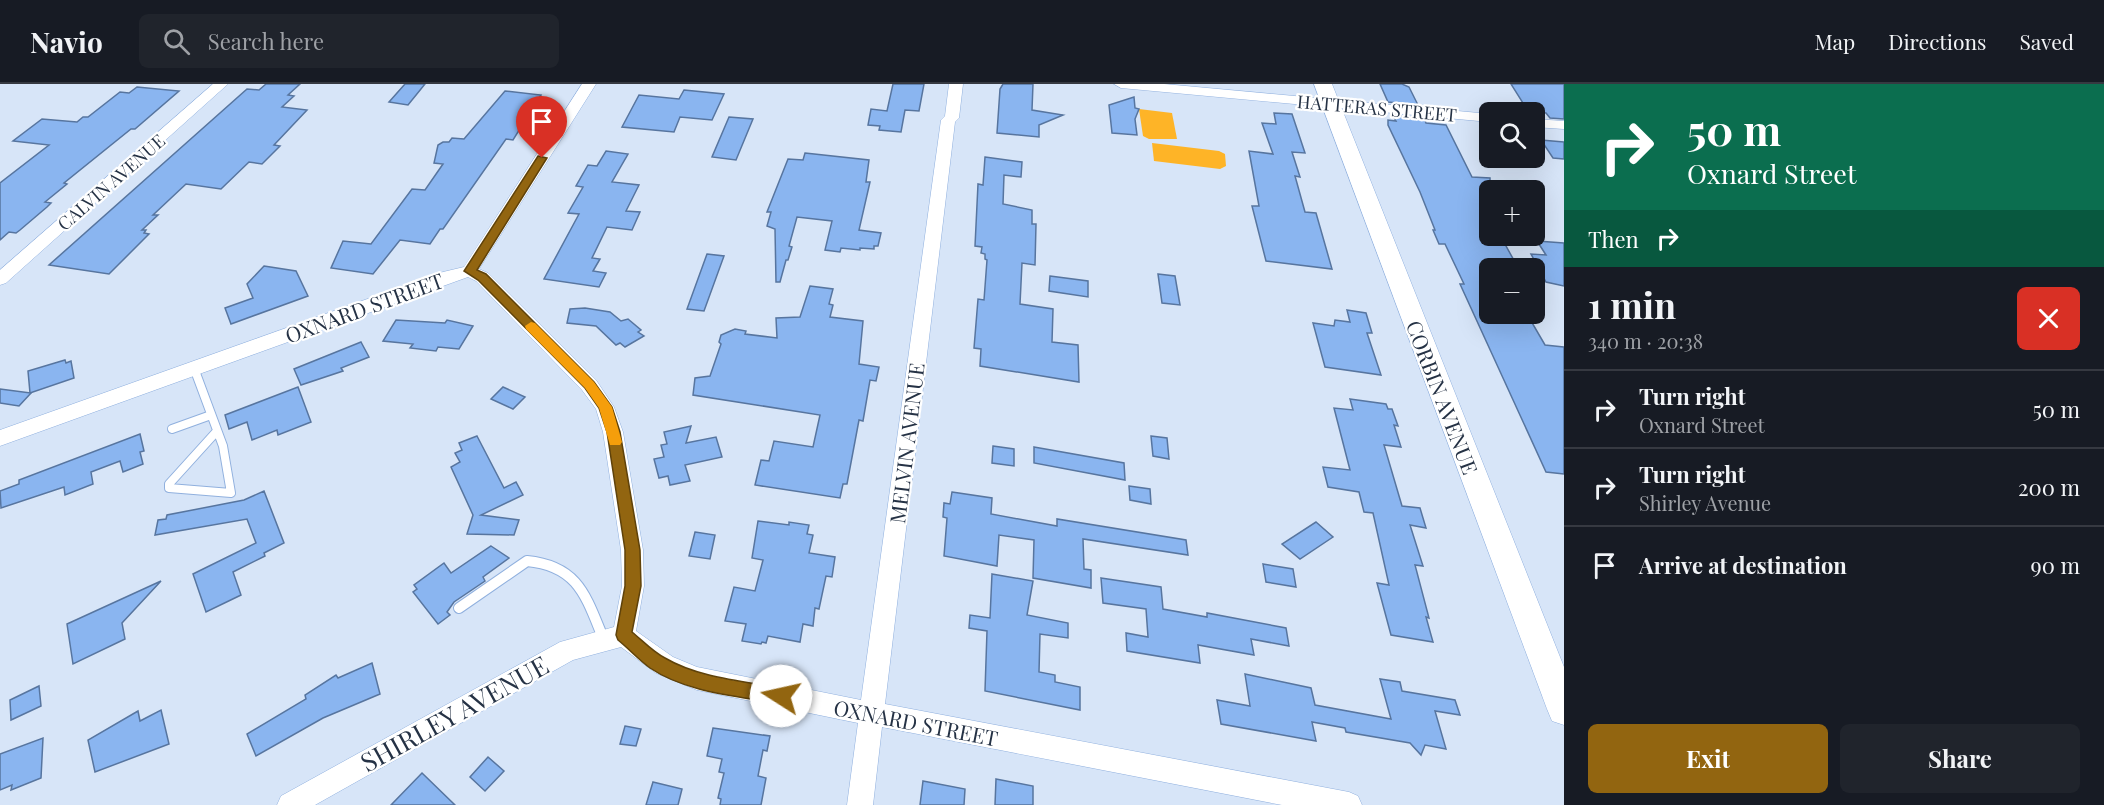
<!DOCTYPE html>
<meta charset="utf-8">
<style>
body{margin:0;font-family:"Playfair Display",serif;background:#20242c;color:#f1f3f6;height:100vh;display:flex;flex-direction:column;font-size:22px;white-space:nowrap}
*{box-sizing:border-box;margin:0}
p{font-size:20px;color:#9ea1a6}
.icon{flex:none;width:33px;height:33px;fill:none;stroke:currentColor;stroke-width:2;stroke-linecap:round;stroke-linejoin:round}
.map{position:relative;flex:1;overflow:hidden}
.drawer{display:flex;flex-direction:column;background:#171b24;width:540px}
.drawer>*{flex:none}
.top-card{background:#0b6e4f;color:#fff;overflow:hidden}
.fabs{position:absolute;left:1479px;top:18px;display:grid;gap:12px}
.fabs a{display:grid;place-items:center;width:66px;height:66px;border-radius:9px;background:#171b24;box-shadow:0 6px 24px #0002;font-size:30px}
.pin{position:absolute;display:grid;place-items:center;width:51px;height:51px;color:#fff;margin:-62px -26px;border-radius:50% 50% 50% 0;rotate:-45deg;box-shadow:0 0 6px #0007}
.pin .icon{rotate:45deg}
.me{position:absolute;width:66px;margin:-33px;rotate:280deg;stroke-linejoin:round;filter:drop-shadow(0 0 4px #0008)}
.turn{display:flex;align-items:center;gap:21px;height:126px;padding:0 24px;font-size:27px}
.turn .icon{width:78px;height:78px;stroke-width:2.5}
.turn b{display:block;font-size:42px;line-height:51px}
.then{display:flex;align-items:center;height:57px;padding:0 24px;background:#0003;gap:12px;font-size:22px}
.round{display:grid;place-items:center;flex:none;width:63px;height:63px;border-radius:9px;background:#20242c}
.overview{display:flex;align-items:center;justify-content:space-between;height:102px;padding:0 24px}
h1{font-size:36px;font-weight:700;line-height:45px}
.action{display:flex;gap:12px;margin-top:auto;padding:12px 24px}
.action a{flex:1;height:69px;border-radius:9px;background:#926510;color:#fff;font-size:24px;font-weight:700;line-height:69px;text-align:center}
.action a+a{background:#20242c;color:#f1f3f6}
ul{padding:0;list-style:none}
li{display:flex;align-items:center;gap:18px;height:78px;padding:0 24px;border-top:2px solid #363941}
li div{flex:1}
li b{display:block;font-size:22px}
li em{font-style:normal}
header{display:flex;align-items:center;gap:36px;box-sizing:border-box;height:84px;padding:0 30px;background:#171b24;border-bottom:2px solid #363941}
header strong{font-size:28px}
nav{display:flex;gap:33px;margin-inline-start:auto;font-size:21px}
.search{width:420px;height:54px;background:#20242c;display:flex;align-items:center;gap:15px;box-sizing:border-box;padding:0 21px;border-radius:9px;color:#9ea1a6;font-size:22px}
main{display:flex;flex:1;min-height:0}
.map>svg:first-child{display:block}
.green{fill:#feb427}
.building{fill:#8ab5f0;stroke:#57759f;stroke-width:1.5}
.lines{fill:none;stroke-linecap:round;stroke-linejoin:round}
.service-far1-casing{stroke:#90b0de;stroke-width:10}
.service-casing{stroke:#90b0de;stroke-width:12}
.minor-casing{stroke:#90b0de;stroke-width:1}
.secondary-casing{stroke:#90b0de;stroke-width:1}
.service-far1{stroke:#fff;stroke-width:8}
.service{stroke:#fff;stroke-width:10}
.minor{fill:#fff;fill-rule:evenodd}
.secondary{fill:#fff;fill-rule:evenodd}
.route{fill:#926510;stroke:#5f420a;stroke-width:1.5}
.slow{fill:#f59e0b}
.labels{text-anchor:middle;dominant-baseline:central;stroke-width:4.5;stroke-linejoin:round;paint-order:stroke}
.far-street-label{font-size:18px;fill:#253245;stroke:#fff}
.street-label{font-size:21px;fill:#253245;stroke:#fff}
.near-street-label{font-size:26px;fill:#253245;stroke:#fff}
</style>
<header>
<strong>Navio</strong>
<div class="search"><svg class="icon" aria-label="search" viewBox="0 0 24 24"><circle cx="10" cy="10" r="6"/><path d="M15 15l6 6"/></svg>Search here</div>
<nav><a>Map</a><a>Directions</a><a>Saved</a></nav>
</header>
<main>
<div class="map">
<svg width="1564" height="721" viewBox="0 0 1564 721">
<rect width="100%" height="100%" fill="#d7e5f8"/>
<!-- green -->
<g class="green">
<path d="M1139,25L1172,29L1177,55H1149L1143,52Z"/>
<path d="M1152,59L1219,67L1225,70L1226,82L1220,85L1154,77Z"/>
</g>
<!-- building -->
<g class="building">
<path d="M266,0H300L288,11L294,12L282,23L307,26L274,61L280,62L262,80L249,78L221,105L186,100L153,131H158L142,146H146L144,149L149,150L109,190L49,181L247,5L259,6Z"/>
<path d="M405,0H425L408,21L389,18Z"/>
<path d="M893,0H924L919,27L905,26L901,48L879,46L880,42L868,41L871,25L887,27Z"/>
<path d="M1003,0H1033L1032,26L1063,31L1039,41V53L997,49L1000,5Z"/>
<path d="M1380,0H1402L1409,3L1418,21L1388,18Z"/>
<path d="M1511,0H1564V35L1550,34L1546,29L1528,27Z"/>
<path d="M137,3L179,7L135,45H131L64,99L67,100L45,118L51,119L47,123L20,146L16,149L9,148L0,156V99L49,61L13,57L42,35L77,38L83,33H88L120,8L129,9Z"/>
<path d="M684,6L724,10L712,36L680,33L674,48L622,43L639,11L679,15Z"/>
<path d="M505,7L541,11L513,56L506,55L443,145H440L430,160L400,156L373,190L331,184L343,157L371,160L412,105L425,106L443,80L434,79L438,61L443,58H449L452,54L464,55Z"/>
<path d="M1134,13L1135,24L1139,25L1135,35L1137,51L1112,49L1109,21Z"/>
<path d="M1274,29L1292,30L1305,69L1292,68L1300,93L1295,92L1305,128L1316,129L1332,185L1266,177L1252,122H1259L1249,67L1273,70L1262,39L1276,40Z"/>
<path d="M1393,31L1424,34L1426,39L1446,41L1472,93L1490,94V152L1501,153L1516,180L1490,179V230H1527L1545,261L1564,263V390L1546,388L1460,200H1464L1445,160H1439L1433,146H1435L1420,108L1388,41V36L1396,37Z"/>
<path d="M729,33L753,35L736,76L712,73Z"/>
<path d="M1541,56L1564,58V75L1553,74Z"/>
<path d="M606,67L628,70L612,98L639,101L626,127L640,128L632,146L607,143L592,174L600,175L593,187L606,189L599,203L544,195L579,130L568,129L583,103L576,102L588,81L597,82Z"/>
<path d="M805,69L869,76L866,98H870L859,146L881,149L878,162H874V165L860,164V166L841,164L840,168L825,166L832,137L797,133L789,162L792,163L788,176H786L780,198H776L775,145L767,142L771,128H767L788,75L803,76Z"/>
<path d="M985,73L1022,78L1021,93L1004,91L1003,120L1032,126V140H1036L1035,181L1022,179L1020,220L1053,225L1052,258L1078,261L1079,298L980,282L981,265L974,264L978,215L984,216L987,176L985,175V170L981,169L982,163L975,162L978,100L983,101Z"/>
<path d="M1537,157L1564,159V202L1546,198L1531,170L1546,171Z"/>
<path d="M707,170L724,172L704,227L687,225Z"/>
<path d="M264,182L296,187L308,212L231,240L225,224L253,214L247,200Z"/>
<path d="M1158,190L1175,192L1180,221L1162,219Z"/>
<path d="M1050,192L1088,197V213L1049,207Z"/>
<path d="M810,202L833,205L829,220L833,221L830,233L863,237L859,280L879,283L876,297L870,296L863,337L859,336L847,400H843L840,414L755,401L761,376L769,377L774,357L813,363L820,331L693,311L695,294L710,292L721,260L719,258L721,251L735,245L746,247L745,250L777,254L776,234L800,233Z"/>
<path d="M585,224L610,228L621,237L628,235L641,246L638,248L644,252L625,263L620,259L616,261L596,242L567,239L570,225Z"/>
<path d="M1347,226L1366,229L1372,249H1367L1381,291L1325,283L1313,239L1334,242L1335,236L1350,238Z"/>
<path d="M396,236L445,239L447,236L473,242L459,265L438,263L436,267L410,264L413,260L383,257Z"/>
<path d="M361,258L369,273L341,284L343,287L301,301L294,285Z"/>
<path d="M65,276L66,279L71,277L74,294L30,309L28,287Z"/>
<path d="M298,303L311,338L278,351L277,346L252,356L247,338L229,345L225,331Z"/>
<path d="M503,303L525,313L513,325L491,315Z"/>
<path d="M0,305L31,309L19,322L0,319Z"/>
<path d="M1350,315L1386,320L1388,325H1392L1398,342L1394,341L1401,363L1384,361L1402,422L1420,424L1426,444L1410,441L1423,482L1415,481L1429,534L1426,533L1433,558L1391,551L1377,499L1389,501L1373,429L1364,428L1359,408L1328,403L1323,383L1350,386L1334,324L1353,326Z"/>
<path d="M691,342L686,359L716,353L722,373L685,381L690,397L670,401L668,392L659,394L654,375L664,373L661,361L667,360L664,348Z"/>
<path d="M140,350L144,367L140,368L143,380L123,388L120,377L91,388L93,400L65,411L64,403L1,424L0,407L19,400V396Z"/>
<path d="M477,352L504,404L516,398L523,411L481,431L519,436L514,451L467,450L473,431L451,383L460,378L455,369L462,366L459,359Z"/>
<path d="M1151,352L1167,354L1169,375L1153,372Z"/>
<path d="M993,362L1014,365V382L992,379Z"/>
<path d="M1034,363L1124,379L1125,396L1034,379Z"/>
<path d="M1129,402L1150,405L1151,420L1130,416Z"/>
<path d="M264,407L284,459L264,469L265,472L233,488L241,511L206,528L193,490L256,459L247,435L155,451L158,436L166,435L167,431L244,416Z"/>
<path d="M952,408L992,414L991,430L1057,442V435L1186,456L1188,471L1083,455L1084,485L1091,486V504L1033,494L1034,456L999,451L997,482L944,472L947,434L943,433L944,419L950,420Z"/>
<path d="M758,437L789,441V438L809,441L807,450L813,451L809,469L835,473L832,493L826,492L819,525L815,524L813,542L803,540L800,558L768,552L766,559L762,558L761,560L742,557L746,540L725,537L734,503L755,507L763,476L752,474Z"/>
<path d="M1316,438L1333,453L1300,475L1282,460Z"/>
<path d="M695,448L715,451L710,475L689,472Z"/>
<path d="M491,462L509,474L483,493L485,497L454,518L447,528L450,531L438,540L413,508L417,505L414,501L444,479L451,489Z"/>
<path d="M1263,480L1293,485L1296,503L1266,498Z"/>
<path d="M992,490L1033,497L1027,531L1068,539V554L1040,550L1039,588L1055,591V598L1080,603V626L985,607L987,547L969,544L970,531L990,534Z"/>
<path d="M1101,494L1161,503L1163,525L1207,533V529L1286,544L1289,562L1251,555L1254,571L1198,561L1200,579L1127,567L1126,549L1148,553L1146,525L1103,519Z"/>
<path d="M161,497L122,539L125,555L73,580L67,540Z"/>
<path d="M372,579L380,610L323,634L256,672L247,650L306,615L305,611L336,591L338,594Z"/>
<path d="M1245,590L1311,604L1315,621L1391,635L1380,595L1400,598L1402,607L1455,616L1460,631L1435,627L1446,665L1425,661L1421,671L1410,659L1346,648L1345,644L1312,638L1316,657L1221,640L1217,616L1250,622Z"/>
<path d="M39,602L41,622L11,636L10,616Z"/>
<path d="M161,626L169,660L95,688L88,656L138,627L140,637Z"/>
<path d="M625,642L641,645L636,662L620,660Z"/>
<path d="M713,644L770,652L767,667L763,666L758,692L766,694L761,721H720L721,715L718,714L724,689L719,688L722,675L707,672Z"/>
<path d="M43,654L41,694L11,706L12,701L0,706V670Z"/>
<path d="M488,673L504,687L485,707L470,693Z"/>
<path d="M422,689L455,721H391Z"/>
<path d="M996,695L1033,702V721H995Z"/>
<path d="M923,697L965,705L964,721H920Z"/>
<path d="M653,698L682,705L678,721H646Z"/>
</g>
<g class="lines">
<defs>
<g id="service-far1">
<path d="M194,284L223,362L231,409L169,404V400L217,347"/>
<path d="M172,345L211,331"/>
</g>
<path id="service" d="M459,524L527,477C579,482 586,513 604,556"/>
<g id="minor">
<path d="M213,0H228L6,199L0,201V186Z"/>
<path d="M582,0H596L479,185L488,189L596,296L614,323L623,348L643,466L644,502L636,547L673,573L697,583L861,616L941,36L945,32L949,0H963L959,34L955,38L885,620L1349,708L1358,712L1362,721H1282L882,643L873,721H847L858,639L697,606L656,589L621,563L573,576L315,721H277L281,712L560,558L614,543L622,502L621,466L603,348L596,325L582,306L476,197L468,193L0,362V346L443,188L464,183Z"/>
<path d="M1114,0H1164L1490,30V38L1121,4Z"/>
<path d="M1534,35L1564,37V45L1534,43Z"/>
</g>
<path id="secondary" d="M1314,0H1332L1564,583V641L1552,637L1547,625Z"/>
</defs>
<!-- service-far1 casing -->
<use href="#service-far1" class="service-far1-casing"/>
<!-- service casing -->
<use href="#service" class="service-casing"/>
<!-- minor casing -->
<use href="#minor" class="minor-casing"/>
<!-- secondary casing -->
<use href="#secondary" class="secondary-casing"/>
<!-- service-far1 -->
<use href="#service-far1" class="service-far1"/>
<!-- service -->
<use href="#service" class="service"/>
<!-- minor -->
<use href="#minor" class="minor"/>
<!-- secondary -->
<use href="#secondary" class="secondary"/>
</g>
<!-- route -->
<path class="route" d="M538,72L547,74L477,186L486,190L594,298L612,323L620,348L640,466L641,502L632,548C643,557 653,568 665,574C699,594 743,597 781,604L787,606L789,612L787,618L781,620C739,612 687,609 650,584C639,576 629,565 618,556L616,551L625,502V466L607,348L599,324L585,304L478,196L464,187Z"/>
<!-- slow -->
<path class="slow" d="M531,238L535,239L594,298L612,323L622,358L620,361H610L599,324L585,304L526,245L525,242Z"/>
<g class="labels">
<!-- far-street labels -->
<g class="far-street-label">
<text transform="translate(1377 24) rotate(5)">HATTERAS STREET</text>
<text transform="translate(111 98) rotate(-41)">CALVIN AVENUE</text>
</g>
<!-- street labels -->
<g class="street-label">
<text transform="translate(364 223) rotate(-20)">OXNARD STREET</text>
<text transform="translate(1443 313) rotate(69)">CORBIN AVENUE</text>
<text transform="translate(906 359) rotate(-83)">MELVIN AVENUE</text>
<text transform="translate(916 638) rotate(11)">OXNARD STREET</text>
</g>
<!-- near-street labels -->
<g class="near-street-label">
<text transform="translate(454 629) rotate(-29)">SHIRLEY AVENUE</text>
</g>
</g>
</svg>
<div class="fabs">
<a><svg class="icon" aria-label="search" viewBox="0 0 24 24"><circle cx="10" cy="10" r="6"/><path d="M15 15l6 6"/></svg></a>
<a>+</a>
<a>−</a>
</div>
<div class="pin" style="left:542px;top:74px;background:#d93025"><svg class="icon" aria-label="arrive" viewBox="0 0 24 24"><path d="M6 21V4h12l-3 4 3 4H6"/></svg></div>
<svg class="me" style="left:781px;top:612px" viewBox="-20 -20 40 40"><circle r="19" fill="#fff"/><path d="M0-13L10 11 0 6-10 11z" fill="#926510"/></svg>
</div>
<section class="drawer">
<div class="top-card">
<div class="turn"><svg class="icon" aria-label="right" viewBox="0 0 24 24"><path d="M7 20v-9h11M14 6l5 5-5 5"/></svg><div><b>50 m</b>Oxnard Street</div></div>
<div class="then">Then<svg class="icon" aria-label="right" viewBox="0 0 24 24"><path d="M7 20v-9h11M14 6l5 5-5 5"/></svg></div>
</div>
<div class="overview"><div><h1>1 min</h1><p>340 m · 20:38</p></div><a class="round" style="background:#d93025;color:#fff"><svg class="icon" aria-label="close" viewBox="0 0 24 24"><path d="M6 6l12 12M18 6L6 18"/></svg></a></div>
<ul>
<li><svg class="icon" aria-label="right" viewBox="0 0 24 24"><path d="M7 20v-9h11M14 6l5 5-5 5"/></svg><div><b>Turn right</b><p>Oxnard Street</p></div><em>50 m</em></li>
<li><svg class="icon" aria-label="right" viewBox="0 0 24 24"><path d="M7 20v-9h11M14 6l5 5-5 5"/></svg><div><b>Turn right</b><p>Shirley Avenue</p></div><em>200 m</em></li>
<li><svg class="icon" aria-label="arrive" viewBox="0 0 24 24"><path d="M6 21V4h12l-3 4 3 4H6"/></svg><div><b>Arrive at destination</b></div><em>90 m</em></li>
</ul>
<div class="action"><a>Exit</a><a>Share</a></div>
</section>
</main>
